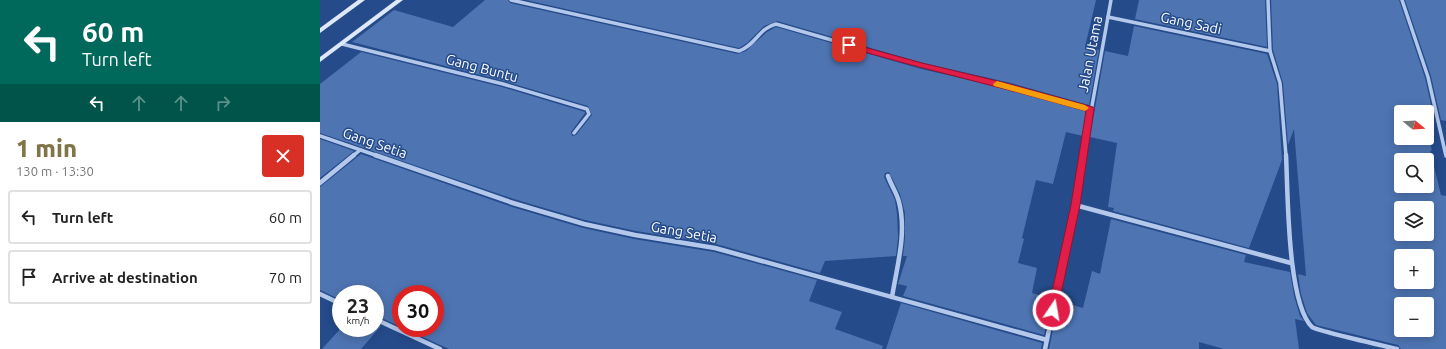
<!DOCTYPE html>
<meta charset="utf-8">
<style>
body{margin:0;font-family:Ubuntu,sans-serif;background:#f2f2f2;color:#222;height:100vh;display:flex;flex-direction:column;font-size:15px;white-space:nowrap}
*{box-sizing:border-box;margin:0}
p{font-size:13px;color:#767676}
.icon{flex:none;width:22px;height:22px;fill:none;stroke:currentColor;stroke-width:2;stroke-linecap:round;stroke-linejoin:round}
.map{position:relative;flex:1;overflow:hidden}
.details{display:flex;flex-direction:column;background:#fff;width:320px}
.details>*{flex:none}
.top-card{background:#00695c;color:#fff;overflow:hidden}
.needle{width:26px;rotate:108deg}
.buttons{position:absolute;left:1074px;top:105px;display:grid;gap:8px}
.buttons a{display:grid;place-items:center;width:40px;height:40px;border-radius:4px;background:#fff;box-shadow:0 2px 10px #0003;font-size:20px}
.speed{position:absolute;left:12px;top:285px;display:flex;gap:8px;font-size:20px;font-weight:700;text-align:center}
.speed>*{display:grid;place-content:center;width:52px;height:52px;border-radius:50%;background:#fff;box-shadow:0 2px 10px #0003;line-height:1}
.speed small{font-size:10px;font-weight:400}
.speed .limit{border:6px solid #d22;background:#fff;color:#111}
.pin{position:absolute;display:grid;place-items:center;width:34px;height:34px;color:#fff;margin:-17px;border-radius:8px;box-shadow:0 2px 6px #0006}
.me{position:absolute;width:44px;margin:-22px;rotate:12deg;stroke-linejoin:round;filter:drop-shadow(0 0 3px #0008)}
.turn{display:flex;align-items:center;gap:14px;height:84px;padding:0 16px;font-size:18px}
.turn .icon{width:52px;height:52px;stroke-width:2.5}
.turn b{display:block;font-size:28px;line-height:34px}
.lanes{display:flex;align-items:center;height:38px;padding:0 16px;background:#0003;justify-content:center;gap:20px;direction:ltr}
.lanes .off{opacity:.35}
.round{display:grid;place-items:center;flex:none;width:42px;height:42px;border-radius:4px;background:#f2f2f2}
.overview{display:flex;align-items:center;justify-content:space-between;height:68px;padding:0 16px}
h1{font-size:24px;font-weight:800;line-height:30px;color:#807449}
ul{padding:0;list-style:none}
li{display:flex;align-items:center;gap:12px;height:54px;margin:0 8px 6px;padding:0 8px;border:2px solid #e0e0e0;border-radius:4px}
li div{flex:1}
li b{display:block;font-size:15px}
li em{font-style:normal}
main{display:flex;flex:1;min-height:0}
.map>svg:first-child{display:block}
.building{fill:#4e74b2;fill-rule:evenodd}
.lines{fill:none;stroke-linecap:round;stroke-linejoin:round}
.street-far1{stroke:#b3c8ea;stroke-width:3.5}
.street{stroke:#b3c8ea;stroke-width:4.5}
.secondary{fill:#dee8f8;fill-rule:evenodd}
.route{fill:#e11d48;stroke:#92132f}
.slow{fill:#f59e0b}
.labels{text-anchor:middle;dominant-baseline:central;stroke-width:3;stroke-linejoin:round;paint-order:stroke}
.street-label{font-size:14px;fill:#fff;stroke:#254b8b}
</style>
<main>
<section class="details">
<div class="top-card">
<div class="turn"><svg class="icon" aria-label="left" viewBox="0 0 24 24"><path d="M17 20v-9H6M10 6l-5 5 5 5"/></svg><div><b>60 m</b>Turn left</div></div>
<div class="lanes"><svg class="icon" aria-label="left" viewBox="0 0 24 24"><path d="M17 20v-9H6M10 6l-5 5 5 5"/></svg><svg class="icon off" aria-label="ahead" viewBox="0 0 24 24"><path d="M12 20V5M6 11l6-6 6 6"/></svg><svg class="icon off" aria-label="ahead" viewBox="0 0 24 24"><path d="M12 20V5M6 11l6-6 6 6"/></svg><svg class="icon off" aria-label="right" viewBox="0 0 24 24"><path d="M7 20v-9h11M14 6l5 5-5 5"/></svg></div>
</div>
<div class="overview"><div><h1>1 min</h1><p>130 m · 13:30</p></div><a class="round" style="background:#d93025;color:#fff"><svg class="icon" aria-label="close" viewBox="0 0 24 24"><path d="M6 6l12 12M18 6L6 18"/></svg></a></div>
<ul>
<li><svg class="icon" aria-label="left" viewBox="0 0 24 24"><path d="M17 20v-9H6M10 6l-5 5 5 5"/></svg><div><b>Turn left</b></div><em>60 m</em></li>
<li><svg class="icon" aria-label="arrive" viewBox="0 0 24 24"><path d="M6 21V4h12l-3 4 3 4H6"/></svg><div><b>Arrive at destination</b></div><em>70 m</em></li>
</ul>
</section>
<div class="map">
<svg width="1126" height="349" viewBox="0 0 1126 349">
<rect width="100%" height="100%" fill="#254b8b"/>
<!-- building -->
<g class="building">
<path d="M165,0H188L190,3L418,54L426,51L447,32L456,27L601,69L689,89L768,112L763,136L746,132L733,184L716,180L702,238L704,239L698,263L717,268L712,293L732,299L724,335L583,296L587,286L578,284L587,256H583L585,238V213L580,194L569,172L565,173L564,177L575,200L577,214L578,237L576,256L505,261L500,273L396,244L316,231L265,220L194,199L0,133V84L41,52L182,87L265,112V113L251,132L252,136L256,135L272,115L268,106L184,81L32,42L74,10L133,27Z"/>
<path d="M206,0H776L765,47L779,50L769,105L691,83L603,63L457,21L444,26L427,43L419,48Z"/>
<path d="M819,0H945L947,47L815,19Z"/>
<path d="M951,0H1079L1105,78L1114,118L1107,117V112H1081V138H1107V132L1112,151L1110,150L1121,195L1126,196V349H1081L1078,345L996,325L987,313L981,294L978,274L986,276L974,129L968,145L963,83L953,50ZM1081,160H1107V186H1081ZM1081,208H1107V234H1081ZM1081,256H1107V282H1081ZM1081,304H1107V330H1081Z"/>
<path d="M1085,0H1126V121L1121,120L1111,76Z"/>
<path d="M814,26L947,54L957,84L962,160L929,248L793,211L794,208L788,207L797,143L770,137L785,51L808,56Z"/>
<path d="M0,139L34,151L0,178Z"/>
<path d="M41,154L192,207L263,228L314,239L394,252L497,280L489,301L522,312L515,329L563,346L562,349H129L83,328H115V294H81V327L55,315V294H21V300L0,290V187Z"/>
<path d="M791,219L926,255L924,262L970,272L974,296L980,316L984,321L975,319L979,349H904L879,342V349H729L739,301L763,308L772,271L780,274Z"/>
<path d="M581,303L722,343L721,349H566Z"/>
<path d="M55,323L61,326L41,349H2L21,328H55Z"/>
</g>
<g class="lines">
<!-- street-far1 -->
<g class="street-far1">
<path d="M191,0L419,51C435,46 439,28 456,24L602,66L690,86L770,109"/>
<path d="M948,0L950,51L960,83L966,156"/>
<path d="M1082,0L1108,77L1126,156"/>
<path d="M788,17L950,51"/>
<path d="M22,44L183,84L267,109L269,114L254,133"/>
<path d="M0,136L58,156"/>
<path d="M33,156L40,150"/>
<path d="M763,156L791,0"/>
</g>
<!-- street -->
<g class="street">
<path d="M55,155L193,203L264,224L315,235L395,248L727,340"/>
<path d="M966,155C968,192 967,303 992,327C997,331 1065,346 1077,349"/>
<path d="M568,176C571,185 577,193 579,202C587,233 577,266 572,297"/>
<path d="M0,183L34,155"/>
<path d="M755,205L971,263"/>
<path d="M0,294L21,304"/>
<path d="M55,319L120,349"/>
<path d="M725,349L755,205L763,155"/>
</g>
<!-- secondary -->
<g class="secondary">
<path d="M38,0H45L0,33V28Z"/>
<path d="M76,0H83L0,62V57Z"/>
</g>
</g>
<!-- route -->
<path class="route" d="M526,43H529L602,63L690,84L773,107L774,109L760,205L737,313L733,315L730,313L728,310L751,205L766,111C686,88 606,70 526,47Z"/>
<!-- slow -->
<path class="slow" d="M677,81L765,105L769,108L765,111L674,86L673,84Z"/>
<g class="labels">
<!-- street labels -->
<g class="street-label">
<text transform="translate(871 23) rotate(12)">Gang Sadi</text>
<text transform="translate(770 54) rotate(-79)">Jalan Utama</text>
<text transform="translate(162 68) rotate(15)">Gang Buntu</text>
<text transform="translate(55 143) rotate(19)">Gang Setia</text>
<text transform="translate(364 232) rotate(10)">Gang Setia</text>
</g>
</g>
</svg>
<div class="buttons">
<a><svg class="needle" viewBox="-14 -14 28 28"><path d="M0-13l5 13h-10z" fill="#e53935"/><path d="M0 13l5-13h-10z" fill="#767676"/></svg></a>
<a><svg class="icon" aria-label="search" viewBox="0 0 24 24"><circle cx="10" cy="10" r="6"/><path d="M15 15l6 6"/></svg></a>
<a><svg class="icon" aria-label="layers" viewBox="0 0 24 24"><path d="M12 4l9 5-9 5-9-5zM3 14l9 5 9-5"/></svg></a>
<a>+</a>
<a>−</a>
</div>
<div class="speed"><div>23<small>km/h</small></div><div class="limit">30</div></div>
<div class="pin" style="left:529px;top:45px;background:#d93025"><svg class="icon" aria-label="arrive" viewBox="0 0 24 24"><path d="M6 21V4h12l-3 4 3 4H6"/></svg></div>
<svg class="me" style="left:733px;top:310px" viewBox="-20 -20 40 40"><circle r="17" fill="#e11d48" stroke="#fff" stroke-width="3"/><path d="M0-11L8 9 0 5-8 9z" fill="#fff"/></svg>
</div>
</main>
